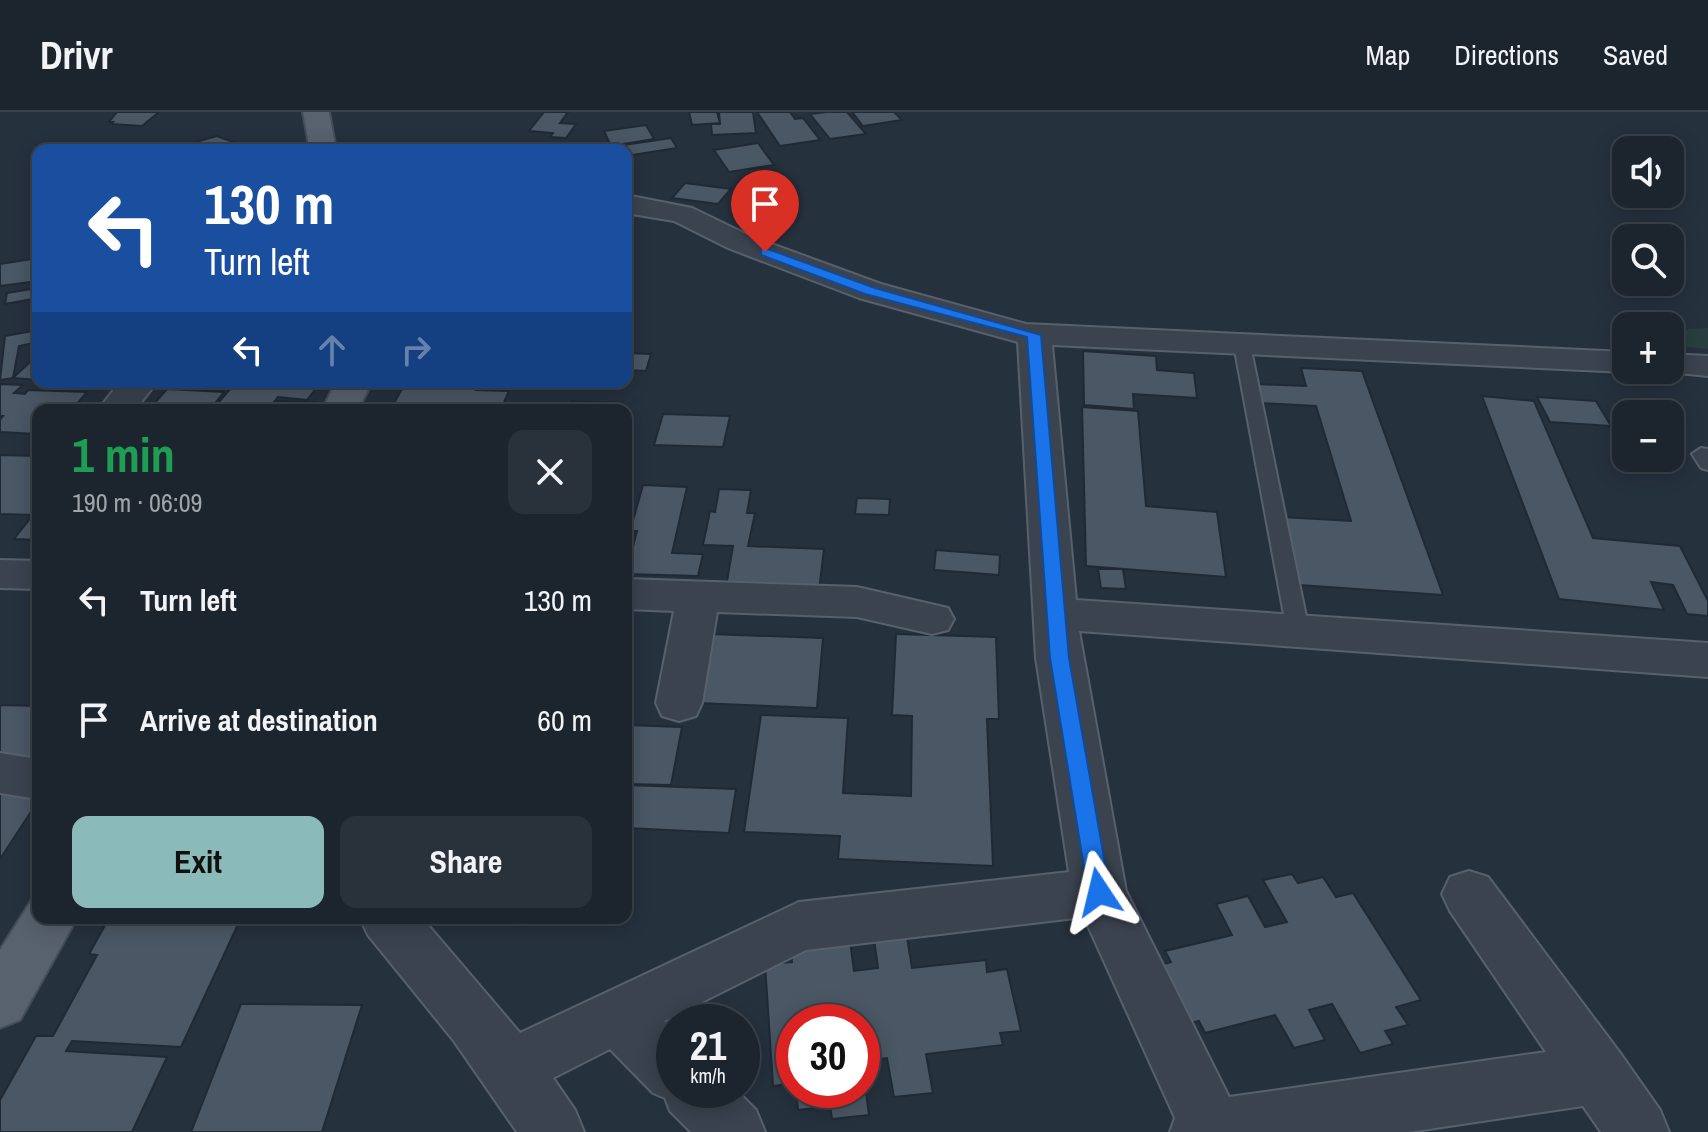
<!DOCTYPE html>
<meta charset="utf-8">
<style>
body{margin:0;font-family:"Archivo Narrow",sans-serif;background:#29313a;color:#f1f3f6;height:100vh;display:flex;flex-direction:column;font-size:30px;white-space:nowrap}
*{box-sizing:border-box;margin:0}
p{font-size:26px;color:#a0a5aa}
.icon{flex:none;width:44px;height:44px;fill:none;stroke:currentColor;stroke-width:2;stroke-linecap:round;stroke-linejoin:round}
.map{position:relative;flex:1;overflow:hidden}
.sheet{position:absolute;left:32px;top:292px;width:600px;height:520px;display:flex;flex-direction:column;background:#1c252e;border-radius:16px;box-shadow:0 4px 20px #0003,0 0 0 2px #3a424a}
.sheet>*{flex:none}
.hud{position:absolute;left:32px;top:32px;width:600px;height:244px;border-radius:16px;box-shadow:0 4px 20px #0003,0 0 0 2px #3a424a;background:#1a4fa0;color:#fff;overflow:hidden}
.buttons{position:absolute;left:1612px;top:24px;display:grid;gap:16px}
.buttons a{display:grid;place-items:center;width:72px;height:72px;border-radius:16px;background:#1c252e;box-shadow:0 4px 20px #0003,0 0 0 2px #3a424a;font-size:40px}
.speed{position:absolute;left:656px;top:892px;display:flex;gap:16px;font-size:40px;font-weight:700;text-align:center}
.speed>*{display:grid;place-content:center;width:104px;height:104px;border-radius:50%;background:#1c252e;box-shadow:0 4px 20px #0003,0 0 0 2px #3a424a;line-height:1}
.speed small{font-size:20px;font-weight:400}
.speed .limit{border:12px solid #d22;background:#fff;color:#111}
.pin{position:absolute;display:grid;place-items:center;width:68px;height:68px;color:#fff;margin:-82px -34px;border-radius:50% 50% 50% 0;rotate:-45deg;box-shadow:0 0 8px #0007}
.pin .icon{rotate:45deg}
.me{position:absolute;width:88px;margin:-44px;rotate:350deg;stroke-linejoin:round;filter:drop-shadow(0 0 6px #0008)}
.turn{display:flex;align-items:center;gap:28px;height:168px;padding:0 40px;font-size:36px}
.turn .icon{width:104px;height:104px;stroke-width:2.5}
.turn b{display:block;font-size:56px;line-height:68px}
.lanes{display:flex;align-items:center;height:76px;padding:0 40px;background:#0003;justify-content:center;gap:40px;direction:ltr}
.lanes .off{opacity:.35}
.round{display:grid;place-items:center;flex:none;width:84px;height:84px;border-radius:16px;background:#29313a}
.overview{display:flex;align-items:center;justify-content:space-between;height:136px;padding:0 40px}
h1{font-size:48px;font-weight:700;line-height:60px;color:#1e9e55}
.action{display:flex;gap:16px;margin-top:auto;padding:16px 40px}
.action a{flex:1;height:92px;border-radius:16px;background:#8bbbb9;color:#111;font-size:32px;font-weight:700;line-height:92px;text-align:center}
.action a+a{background:#29313a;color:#f1f3f6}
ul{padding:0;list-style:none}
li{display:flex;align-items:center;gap:24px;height:120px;padding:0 40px}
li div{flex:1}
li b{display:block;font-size:30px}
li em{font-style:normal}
header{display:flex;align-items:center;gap:48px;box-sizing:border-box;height:112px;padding:0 40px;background:#1c252e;border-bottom:2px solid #3a424a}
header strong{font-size:38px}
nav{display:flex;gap:44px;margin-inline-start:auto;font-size:28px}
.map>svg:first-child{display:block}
.green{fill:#283e3f}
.building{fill:#4a5764;stroke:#202a35;stroke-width:2}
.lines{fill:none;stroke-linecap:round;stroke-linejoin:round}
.lane-casing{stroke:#57616c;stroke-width:4}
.street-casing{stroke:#57616c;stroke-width:4}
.primary-casing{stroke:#434c57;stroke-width:4}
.lane{fill:#3a434e;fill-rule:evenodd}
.street{fill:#3a434e;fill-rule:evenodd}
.primary{fill:#58626e;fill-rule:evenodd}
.route{fill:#1a73e8;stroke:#114b97;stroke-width:2}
</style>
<header>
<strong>Drivr</strong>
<nav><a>Map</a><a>Directions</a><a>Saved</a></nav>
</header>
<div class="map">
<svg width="1708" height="1020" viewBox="0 0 1708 1020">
<rect width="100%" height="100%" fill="#26313e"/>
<!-- green -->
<path class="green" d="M1708,216V237L1670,234V218Z"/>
<!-- building -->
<g class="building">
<path d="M117,0H159L142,14L111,12L113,10H109Z"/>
<path d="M544,0H568L560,11L576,12L566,26L550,25L553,21L529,19Z"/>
<path d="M689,0H717L720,11L692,13Z"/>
<path d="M719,0H753L756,21L712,23L711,12H720Z"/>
<path d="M757,0H790L795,7L803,6L820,28L780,34Z"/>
<path d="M826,0H847L866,22L830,27L810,2Z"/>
<path d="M852,0H894L902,8L863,14Z"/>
<path d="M646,13L654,27L611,34L604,19Z"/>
<path d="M217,24L238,32L224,38H167Z"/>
<path d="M671,26L677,36L626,44V38H619L617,34Z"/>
<path d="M758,31L774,53L729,60L714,38Z"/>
<path d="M685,71L731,77L718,92L672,86Z"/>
<path d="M38,146V169L0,174V152Z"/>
<path d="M38,176V186L5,192L7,181Z"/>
<path d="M38,218V230L19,234L13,266L0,268L5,224Z"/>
<path d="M38,235V268L13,266L31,249L34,236Z"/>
<path d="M1083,239L1156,244L1157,258L1194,261L1197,286L1133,282L1134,297L1084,293Z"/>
<path d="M626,241L651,242L646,259L626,258Z"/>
<path d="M1301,256L1362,259L1443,483L1299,473L1282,405L1351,409L1316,294L1260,291L1256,272L1306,274Z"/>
<path d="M236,270H321L307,288L278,285L270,295L218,291Z"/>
<path d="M406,270H480L476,278L509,279L502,295L390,298Z"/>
<path d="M0,272L23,273L14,281L25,282L28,278L87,280L72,298H38V322L0,320V308L3,304H0Z"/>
<path d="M167,277L224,280L212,295L264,298H124L131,290L154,292Z"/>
<path d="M1482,284L1534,289L1593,426L1680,434L1708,489V504L1687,502L1673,473L1651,470L1664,498L1559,487Z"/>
<path d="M1537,285L1596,289L1611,314L1550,310Z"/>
<path d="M278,289L315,290L310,298H272Z"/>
<path d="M572,289L622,291L620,298H568Z"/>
<path d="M1082,295L1138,299L1146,394L1217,400L1226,465L1086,454Z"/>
<path d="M663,302L730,304L723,335L654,333Z"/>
<path d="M0,343L38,344V428L14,427L33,403L0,402Z"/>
<path d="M643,373L687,375L672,441L703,442L698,464L626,462L637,419H630Z"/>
<path d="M719,377L751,378L747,401H755L748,434L824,437L819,478L726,475L733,434L703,433L710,399L715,400Z"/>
<path d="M857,386L890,387L889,403L855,402Z"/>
<path d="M936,438L1000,443L999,463L934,458Z"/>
<path d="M1098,457H1123L1126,477L1101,476Z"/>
<path d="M711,522L823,526L817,596L697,591Z"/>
<path d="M896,522L996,525L999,607H987L993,754L838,747L840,724L744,720L761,603L848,606L843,681L911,684L912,604L892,603Z"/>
<path d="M0,593L38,594V658L0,656Z"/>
<path d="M626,613L682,615L671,673L626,672Z"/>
<path d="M0,669L38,671V689L0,747Z"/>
<path d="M626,673L736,677L729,721L626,716Z"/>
<path d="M1292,762L1298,771L1323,765L1336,785L1353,781L1421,888L1396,895L1408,913L1385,919L1393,932L1360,941L1332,892L1309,898L1325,928L1294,936L1275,903L1205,921L1199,909L1180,914L1152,855L1171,850L1165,839L1232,823L1216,792L1248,784L1265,815L1287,810L1263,768Z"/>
<path d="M109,806H241L181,935L72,929L66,939L167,945L132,1020H0V988L36,924H53L97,843L89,842Z"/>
<path d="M420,806H530L528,814L419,809Z"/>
<path d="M848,814L854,859L878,856L874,828L907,825L912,856L986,848L987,860L1007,857L1021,919L1000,921L1003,933L926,942L933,981L894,985L887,946L862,949V910H794V971L773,974L765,852L792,850L791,832Z"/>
<path d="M241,892L362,893L322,1020H191Z"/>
<path d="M862,949L869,1003L832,1007L830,994L798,998L796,978H862Z"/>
</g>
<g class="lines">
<defs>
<g id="lane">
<path d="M1242,228L1250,233L1309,519L1306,525H1290L1287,519L1234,233Z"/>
<path d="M1701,336L1708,337V358L1701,356L1692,342Z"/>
</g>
<g id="street">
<path d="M626,83L692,96L750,124L881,172L1026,212L1626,240V258H1635L1626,260L1052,233L1076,488L1708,531V565L1079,519L1126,779L1229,985L1546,940L1450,799L1442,782L1450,765L1469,759L1488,765L1620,941L1660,998L1669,1020H1601L1583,994L1409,1020H1170L1175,1006L1084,805L806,838L664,909L674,919V978H736L756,998L765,1020H691L670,999L665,986L653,981L610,937L553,966L575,998L584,1020H517L454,929L368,823L360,806H422L520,921L799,790L1069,760L1036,546L1018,230L859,186L728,136L674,109L626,101Z"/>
<path d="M1670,242L1708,244V264L1658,259L1670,258Z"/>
<path d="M120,270H157L135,298H98Z"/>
<path d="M0,448L38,449V477L0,476Z"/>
<path d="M626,467L857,475L948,496L954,507L948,518L932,522L857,505L717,500L702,591L696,604L679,609L662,604L656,591L674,499L626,497Z"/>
<path d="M0,641L38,647V687L0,681Z"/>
</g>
<g id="primary">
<path d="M303,0H329L336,38H310Z"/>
<path d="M336,270H372L358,298H322Z"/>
<path d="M38,786V806H77L20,908L0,916V838L31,789Z"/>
</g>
</defs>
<!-- lane casing -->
<use href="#lane" class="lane-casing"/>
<!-- street casing -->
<use href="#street" class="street-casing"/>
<!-- primary casing -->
<use href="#primary" class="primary-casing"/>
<!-- lane -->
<use href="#lane" class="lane"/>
<!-- street -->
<use href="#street" class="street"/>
<!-- primary -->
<use href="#primary" class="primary"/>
</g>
<!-- route -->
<path class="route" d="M765,136L875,176L1041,223L1069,546L1110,780L1107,787L1099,789L1091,787L1088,780L1050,546L1027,225L865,182L761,143V137Z"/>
</svg>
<div class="buttons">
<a><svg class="icon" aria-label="sound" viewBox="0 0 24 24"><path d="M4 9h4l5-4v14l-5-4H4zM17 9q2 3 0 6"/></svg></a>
<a><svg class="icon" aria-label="search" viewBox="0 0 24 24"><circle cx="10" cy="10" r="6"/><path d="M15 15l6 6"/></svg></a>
<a>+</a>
<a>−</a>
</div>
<div class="speed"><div>21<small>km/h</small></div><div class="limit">30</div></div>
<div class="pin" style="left:765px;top:140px;background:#d93025"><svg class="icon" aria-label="arrive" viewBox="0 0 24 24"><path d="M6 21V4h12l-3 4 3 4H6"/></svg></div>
<svg class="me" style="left:1099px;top:780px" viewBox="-20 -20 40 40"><path d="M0-17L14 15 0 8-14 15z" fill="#1a73e8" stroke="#fff" stroke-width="4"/></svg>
<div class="hud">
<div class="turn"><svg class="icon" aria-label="left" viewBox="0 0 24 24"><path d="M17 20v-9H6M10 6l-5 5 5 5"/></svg><div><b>130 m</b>Turn left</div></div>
<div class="lanes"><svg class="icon" aria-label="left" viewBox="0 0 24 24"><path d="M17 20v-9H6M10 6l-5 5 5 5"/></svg><svg class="icon off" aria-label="ahead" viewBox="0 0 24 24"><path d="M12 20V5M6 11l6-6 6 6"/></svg><svg class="icon off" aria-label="right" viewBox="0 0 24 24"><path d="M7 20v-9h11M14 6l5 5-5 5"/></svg></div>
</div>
<section class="sheet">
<div class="overview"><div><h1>1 min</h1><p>190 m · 06:09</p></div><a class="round"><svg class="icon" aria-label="close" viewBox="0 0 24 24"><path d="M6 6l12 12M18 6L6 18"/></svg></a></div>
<ul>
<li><svg class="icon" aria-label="left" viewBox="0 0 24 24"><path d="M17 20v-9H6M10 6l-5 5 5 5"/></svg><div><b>Turn left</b></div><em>130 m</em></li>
<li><svg class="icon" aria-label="arrive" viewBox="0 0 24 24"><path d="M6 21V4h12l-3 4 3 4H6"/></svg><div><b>Arrive at destination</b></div><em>60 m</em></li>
</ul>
<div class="action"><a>Exit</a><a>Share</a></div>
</section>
</div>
